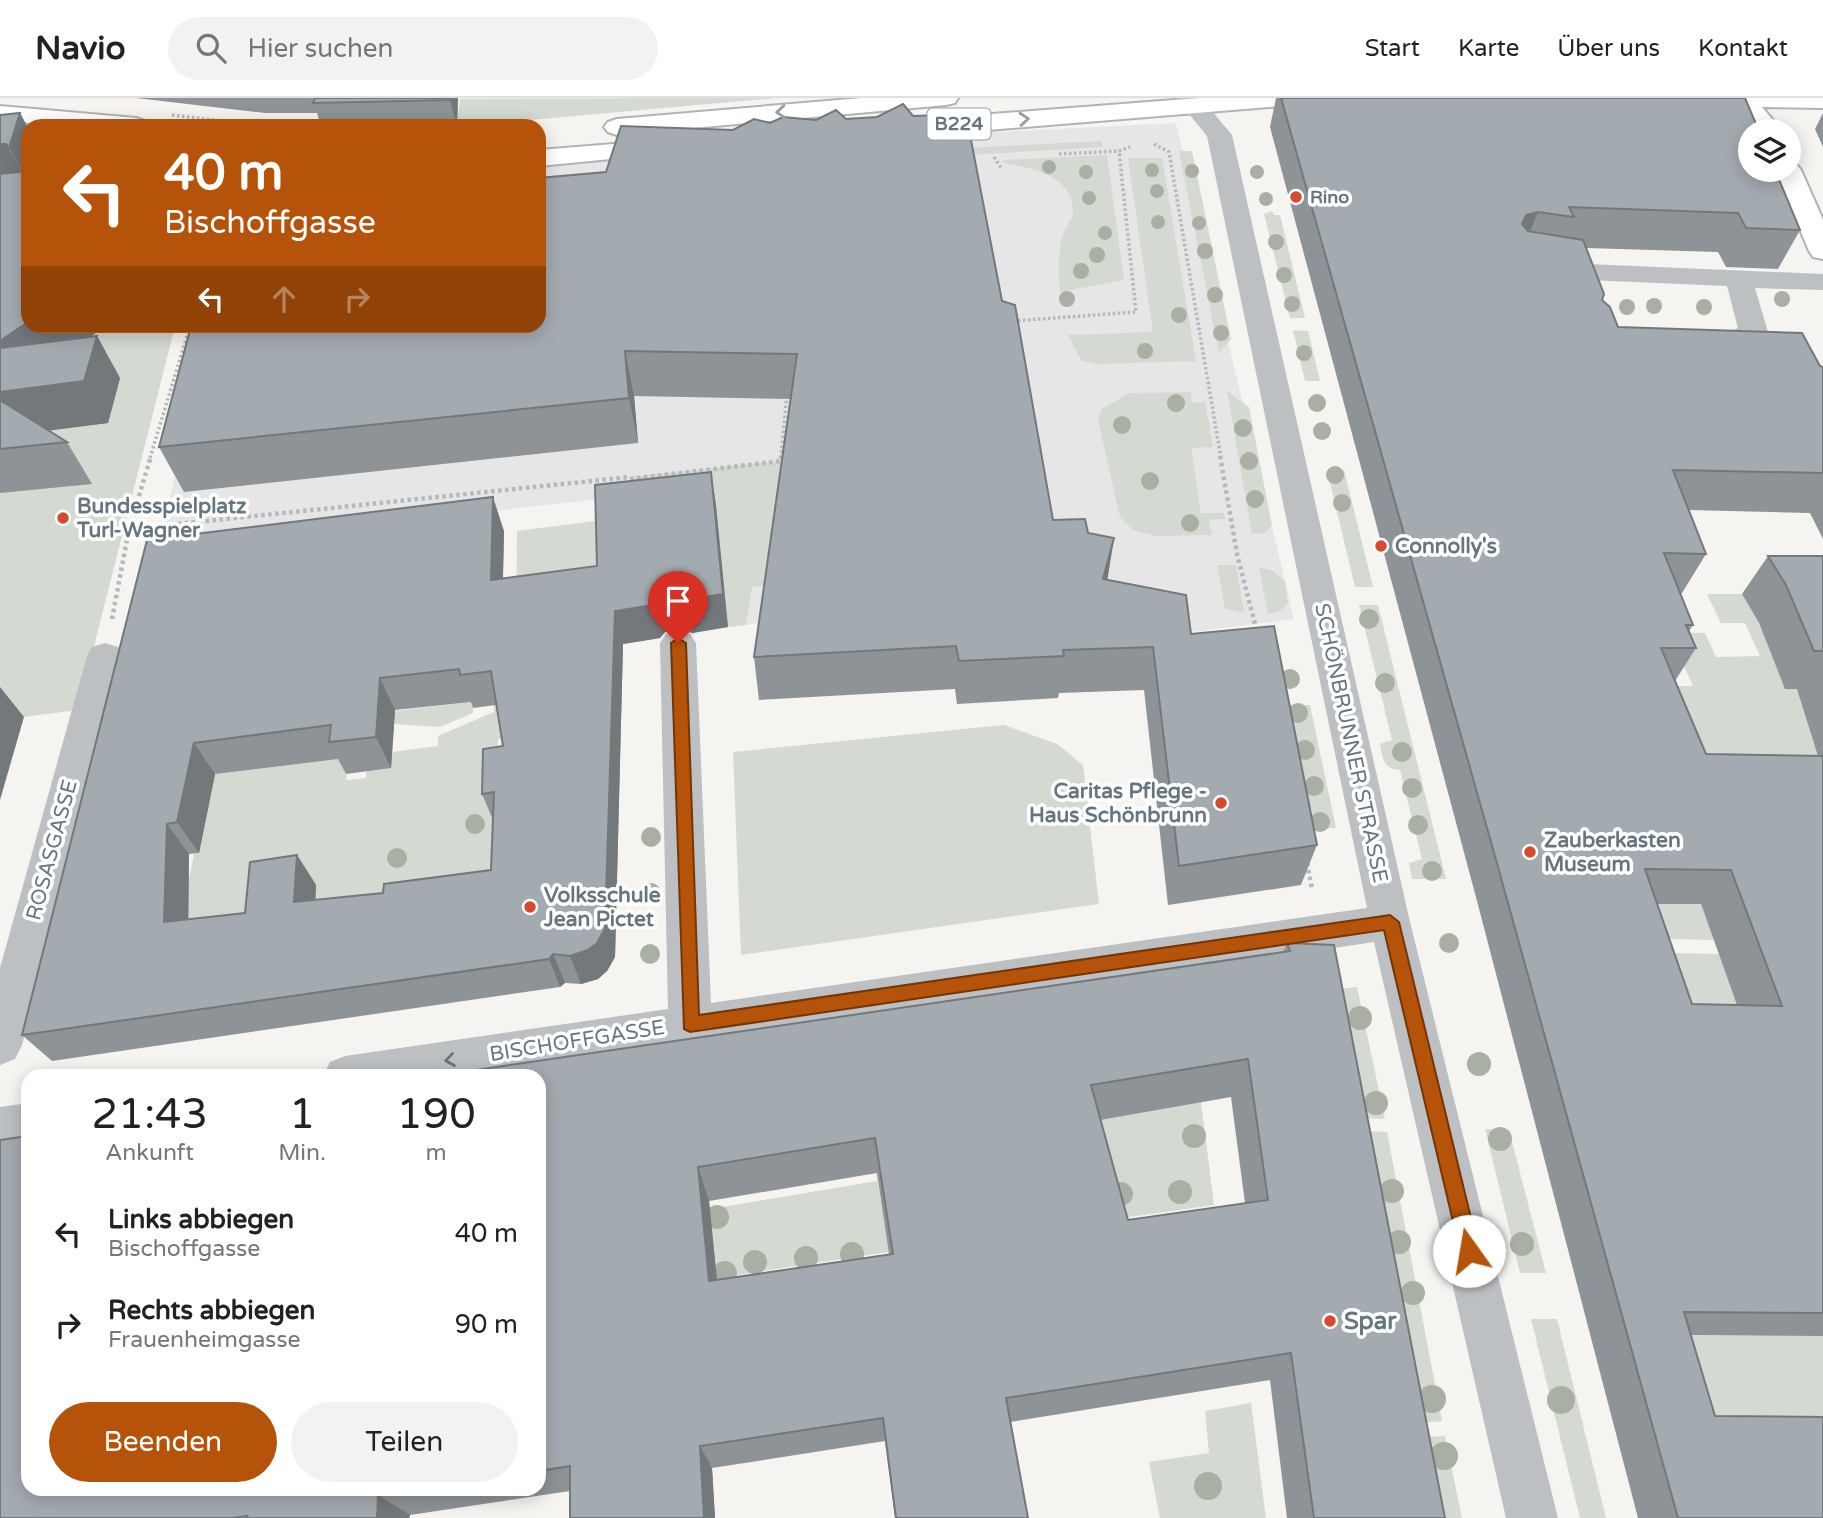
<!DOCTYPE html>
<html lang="de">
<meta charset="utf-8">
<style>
body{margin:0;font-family:"Varela Round",sans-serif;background:#f2f2f2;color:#222;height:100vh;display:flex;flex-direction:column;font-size:26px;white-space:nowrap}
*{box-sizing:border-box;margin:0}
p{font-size:23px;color:#767676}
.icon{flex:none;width:38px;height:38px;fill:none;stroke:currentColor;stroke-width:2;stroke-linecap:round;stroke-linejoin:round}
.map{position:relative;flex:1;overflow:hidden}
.side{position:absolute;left:21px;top:971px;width:525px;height:427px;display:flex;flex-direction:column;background:#fff;border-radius:21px;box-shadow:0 4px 18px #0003}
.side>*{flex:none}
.banner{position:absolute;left:21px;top:21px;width:525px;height:214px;border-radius:21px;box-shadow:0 4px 18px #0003;background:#b45309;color:#fff;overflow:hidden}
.buttons{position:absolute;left:1738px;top:21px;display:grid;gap:14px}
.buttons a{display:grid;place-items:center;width:63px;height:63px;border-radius:50%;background:#fff;box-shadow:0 4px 18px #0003;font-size:35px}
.pin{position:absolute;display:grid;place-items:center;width:60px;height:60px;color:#fff;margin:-72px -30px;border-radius:50% 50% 50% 0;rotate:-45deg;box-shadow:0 0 7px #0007}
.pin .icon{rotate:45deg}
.me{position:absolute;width:77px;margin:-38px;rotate:347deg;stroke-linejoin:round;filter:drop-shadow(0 0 5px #0008)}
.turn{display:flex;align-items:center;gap:24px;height:147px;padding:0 28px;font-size:32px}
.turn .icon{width:91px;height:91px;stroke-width:2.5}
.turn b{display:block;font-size:49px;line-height:60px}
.lanes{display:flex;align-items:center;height:66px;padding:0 28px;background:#0003;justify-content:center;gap:35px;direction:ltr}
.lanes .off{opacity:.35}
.eta{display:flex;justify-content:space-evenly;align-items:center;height:119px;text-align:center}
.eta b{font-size:42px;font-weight:600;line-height:49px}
.primary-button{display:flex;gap:14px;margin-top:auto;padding:14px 28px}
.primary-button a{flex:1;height:80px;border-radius:42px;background:#b45309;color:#fff;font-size:28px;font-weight:600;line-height:80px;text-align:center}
.primary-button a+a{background:#f2f2f2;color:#222}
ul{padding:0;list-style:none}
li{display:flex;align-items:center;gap:21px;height:91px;padding:0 28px}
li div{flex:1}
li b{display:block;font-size:26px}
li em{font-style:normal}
header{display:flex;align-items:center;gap:42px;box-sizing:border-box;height:98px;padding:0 35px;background:#fff;border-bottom:2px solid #e0e0e0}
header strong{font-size:33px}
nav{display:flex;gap:38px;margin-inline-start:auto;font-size:24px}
.search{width:490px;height:63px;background:#f2f2f2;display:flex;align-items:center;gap:18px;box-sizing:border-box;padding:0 24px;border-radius:38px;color:#767676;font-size:26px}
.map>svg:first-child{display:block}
.built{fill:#e5e6e5}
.green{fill:#d4d9d1}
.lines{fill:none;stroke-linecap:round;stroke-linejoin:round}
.major-casing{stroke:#b0b4b7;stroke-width:4}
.path-far1{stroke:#b6b9bb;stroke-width:3.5;stroke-dasharray:2.5 2.5;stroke-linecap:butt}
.path{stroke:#b6b9bb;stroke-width:4.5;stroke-dasharray:3.5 3.5;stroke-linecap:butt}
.minor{fill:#bcc0c3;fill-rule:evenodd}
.major{fill:#fff;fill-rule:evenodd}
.tree{fill:#a9b0a3}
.wall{fill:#8d9397;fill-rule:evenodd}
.shaded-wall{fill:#73787b}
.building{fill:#a4abb0;stroke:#73787b;stroke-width:2;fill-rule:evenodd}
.oneway{stroke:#949fa6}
.oneway2{stroke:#667680}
.route{fill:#b45309;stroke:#753606;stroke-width:2}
.poi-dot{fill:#d64a30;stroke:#fff;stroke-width:2.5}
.labels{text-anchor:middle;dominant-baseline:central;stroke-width:7;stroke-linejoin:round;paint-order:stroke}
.far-poi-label{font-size:18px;font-weight:bold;fill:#667680;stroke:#fff;text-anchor:start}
.shield{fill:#fff;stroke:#949fa6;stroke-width:2}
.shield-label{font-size:19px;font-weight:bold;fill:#667680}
.poi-label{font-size:21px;font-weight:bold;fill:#667680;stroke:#fff;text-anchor:start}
.street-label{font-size:21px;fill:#667680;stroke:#fff}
.near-poi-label{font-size:24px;font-weight:bold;fill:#667680;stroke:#fff;text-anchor:start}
</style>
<header>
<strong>Navio</strong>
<div class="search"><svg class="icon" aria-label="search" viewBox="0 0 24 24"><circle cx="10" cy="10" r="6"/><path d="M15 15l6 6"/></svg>Hier suchen</div>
<nav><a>Start</a><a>Karte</a><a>Über uns</a><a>Kontakt</a></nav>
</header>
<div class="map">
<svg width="1823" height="1420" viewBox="0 0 1823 1420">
<rect width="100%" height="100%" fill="#f5f4f1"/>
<!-- built -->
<path class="built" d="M1176,25L1294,521L1168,537L967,495L746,527L768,382L157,451L213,228H539V57Z"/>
<!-- green -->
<g class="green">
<path d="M775,0L462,28H457L460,1Z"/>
<path d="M1101,43L1103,49L966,57L967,50Z"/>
<path d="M1179,53H1192L1231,241L1219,255Z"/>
<path d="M1107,57L1124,182L1060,194C1059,178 1058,161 1061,144C1062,134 1072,124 1073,114C1074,78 1030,69 1003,65V62Z"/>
<path d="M1128,60H1162L1196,263L1097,266L1081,262L1068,237L1153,234Z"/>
<path d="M1272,113L1274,117H1280L1305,220H1290L1264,116Z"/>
<path d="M0,172L28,228H175L78,612L0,622Z"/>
<path d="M1293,232L1308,233L1320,283H1305Z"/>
<path d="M1227,293L1249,309L1272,428L1265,435L1252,436Z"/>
<path d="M1191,294L1192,305L1205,304L1213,349L1191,350L1201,415H1224L1225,421L1209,422L1212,437L1156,438L1133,432L1120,419L1098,322L1102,311L1129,295Z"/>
<path d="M781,363L764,488L752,489L746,527L728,529L716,409L633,418L630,379Z"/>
<path d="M1327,372H1344L1373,489H1355Z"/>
<path d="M603,422L606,547L516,525L517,433Z"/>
<path d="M1217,467H1236L1244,515L1225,510Z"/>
<path d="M1259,469L1273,473L1285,483L1288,505L1280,513L1268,516Z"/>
<path d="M1707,496H1742L1759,525L1785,590L1802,591L1819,660L1648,806H1701L1714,842L1630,840L1679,692L1671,588H1693L1675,549L1650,534L1705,535L1716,559L1760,558L1745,525H1721Z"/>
<path d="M1359,507H1378L1446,781H1412L1409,765L1422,761L1400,672C1383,671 1383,661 1380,646L1392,642Z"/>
<path d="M222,594L377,615L472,604L473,615L440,629L377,625L227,674L348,659L346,682L366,680V674L392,654L438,648V638L494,614V607L522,604L520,638L498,641L495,682L505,759L455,798L188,845L182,816L194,756L199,755Z"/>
<path d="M1289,607H1310L1336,730H1313Z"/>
<path d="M1004,627L1057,646L1083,667L1099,806L741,857L733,654Z"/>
<path d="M1628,854L1719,856L1749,939L1662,937Z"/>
<path d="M1357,889L1385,1021L1364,1020L1339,891Z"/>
<path d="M1200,996L1214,1107L1108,1122L1060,1020C1114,1017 1150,1018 1200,996Z"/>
<path d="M1485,1031L1509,1032L1546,1175H1520Z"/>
<path d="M1367,1033L1387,1034L1442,1323L1422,1325Z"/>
<path d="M874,1058L889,1154L716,1180L710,1111L877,1083Z"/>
<path d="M1531,1221H1557L1606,1420H1580Z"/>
<path d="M1651,1237L1823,1238V1339L1679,1337Z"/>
<path d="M1251,1305L1266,1420H1160L1149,1364L1209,1355L1205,1313Z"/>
<path d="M1445,1338L1462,1420H1439L1424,1339Z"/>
</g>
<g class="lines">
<defs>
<g id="major">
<path d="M862,0H958L955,5L946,7L617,37L608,34L604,29L608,24L617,21Z"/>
<path d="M1200,0H1305L1302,5L1293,7L915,38L906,35L902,30L906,25L915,22Z"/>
<path d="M1690,0H1823V10L1762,9L1782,33H1756L1736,8L1693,5Z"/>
<path d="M0,8L136,20L145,23L149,28H58L0,22Z"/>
<path d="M663,42L672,45L676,50L672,55L539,68V52Z"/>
<path d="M1788,64L1797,67L1801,72L1823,122V161L1813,159L1809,153L1775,72H1788Z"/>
</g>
</defs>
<!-- major casing -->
<use href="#major" class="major-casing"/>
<!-- path-far1 -->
<g class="path-far1">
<path d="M172,17L261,28"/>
<path d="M503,28L534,25"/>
<path d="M1154,46L1169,54L1221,360"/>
<path d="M1059,56L1119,53L1130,49"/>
<path d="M994,59L1001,70"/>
<path d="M1013,223L1136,214L1119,53"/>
<path d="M150,360L190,228"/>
<path d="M781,360L787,295"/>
</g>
<!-- path -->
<g class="path">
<path d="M1220,358L1237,456L1257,534"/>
<path d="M630,381L781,363V358"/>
<path d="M129,431L630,379"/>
<path d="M112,521L129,431L151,358"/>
<path d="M1307,765L1312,791"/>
</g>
<!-- minor -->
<g class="minor">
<path d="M1176,0H1201L1232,37L1410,824L1558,1420H1506L1374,844L478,978H323L330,964L345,958L668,911L660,545L666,536L678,532L690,536L696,545L711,905L1367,810L1207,38Z"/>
<path d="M1546,160L1587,166L1823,176V192L1755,190L1768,234C1753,255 1717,255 1695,249L1690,243L1695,237L1730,234L1738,230L1727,188L1587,182L1536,174L1532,168L1536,162Z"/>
<path d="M105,545L118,549L123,558L22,947L15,961L0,967V870L87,558L92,549Z"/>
<path d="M28,1005V1047L0,1051V1009Z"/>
</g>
<!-- major -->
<use href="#major" class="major"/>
</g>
<!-- trees -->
<g class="tree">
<circle cx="1049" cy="69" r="7"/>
<circle cx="1152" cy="72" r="7"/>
<circle cx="1192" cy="73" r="7"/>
<circle cx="1086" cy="74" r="7"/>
<circle cx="1257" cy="74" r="7"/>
<circle cx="1157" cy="93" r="7"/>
<circle cx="1089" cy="100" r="7"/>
<circle cx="1266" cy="101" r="7"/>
<circle cx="1158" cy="124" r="7"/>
<circle cx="1199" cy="125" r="7"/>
<circle cx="1105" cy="135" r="7"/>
<circle cx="1276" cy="144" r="8"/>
<circle cx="1205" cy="153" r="8"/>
<circle cx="1097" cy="157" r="8"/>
<circle cx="1081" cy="173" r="8"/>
<circle cx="1284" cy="177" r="8"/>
<circle cx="1215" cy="197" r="8"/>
<circle cx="1067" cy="201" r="8"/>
<circle cx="1782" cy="201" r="8"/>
<circle cx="1292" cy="206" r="8"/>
<circle cx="1654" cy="208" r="8"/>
<circle cx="1627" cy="209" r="8"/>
<circle cx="1704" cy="209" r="8"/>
<circle cx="1179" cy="217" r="8"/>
<circle cx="1221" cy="235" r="8"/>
<circle cx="1145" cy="253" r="8"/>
<circle cx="1304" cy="255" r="8"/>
<circle cx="1176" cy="305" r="9"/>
<circle cx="1317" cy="305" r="9"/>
<circle cx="1122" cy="327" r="9"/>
<circle cx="1243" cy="330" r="9"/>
<circle cx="1322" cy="333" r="9"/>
<circle cx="1249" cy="363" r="9"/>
<circle cx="1335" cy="377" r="9"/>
<circle cx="1150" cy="383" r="9"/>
<circle cx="1255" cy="401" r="9"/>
<circle cx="1342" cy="405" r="9"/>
<circle cx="1190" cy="425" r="9"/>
<circle cx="1369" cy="521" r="10"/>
<circle cx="1290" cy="581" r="10"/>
<circle cx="1385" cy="585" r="10"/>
<circle cx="1298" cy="615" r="10"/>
<circle cx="1305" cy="652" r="10"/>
<circle cx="1402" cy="654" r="10"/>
<circle cx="1314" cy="688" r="10"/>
<circle cx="1412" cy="690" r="10"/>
<circle cx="1320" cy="724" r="10"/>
<circle cx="475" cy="726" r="10"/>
<circle cx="1418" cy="727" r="10"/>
<circle cx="651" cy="739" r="10"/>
<circle cx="397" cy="760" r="10"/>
<circle cx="1432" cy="773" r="10"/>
<circle cx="651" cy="795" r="10"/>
<circle cx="1449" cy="845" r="10"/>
<circle cx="650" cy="856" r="10"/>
<circle cx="1360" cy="920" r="12"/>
<circle cx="1479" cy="966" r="12"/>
<circle cx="1376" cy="1005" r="12"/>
<circle cx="1194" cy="1038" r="12"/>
<circle cx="1500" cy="1041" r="12"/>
<circle cx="1392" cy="1093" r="12"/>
<circle cx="1180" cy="1094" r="12"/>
<circle cx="1121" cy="1096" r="12"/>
<circle cx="717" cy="1119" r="12"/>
<circle cx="1399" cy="1144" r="12"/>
<circle cx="1522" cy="1146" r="12"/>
<circle cx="852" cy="1156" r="12"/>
<circle cx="806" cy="1160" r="12"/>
<circle cx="755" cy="1164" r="12"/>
<circle cx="725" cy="1175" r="12"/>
<circle cx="1413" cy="1195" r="12"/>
<circle cx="1432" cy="1301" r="14"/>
<circle cx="1561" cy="1302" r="14"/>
<circle cx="1444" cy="1358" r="14"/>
<circle cx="1208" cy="1388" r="14"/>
</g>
<!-- wall -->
<g class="wall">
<path d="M136,0H458L457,28H321L317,15H265Z"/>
<path d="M1276,0H1745L1800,132L1778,171L1726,169L1718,154L1586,150L1602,202L1618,229L1823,269V441L1810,415L1689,412L1706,456L1682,495H1680L1693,527L1689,533L1696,550L1675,583L1706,656L1818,658L1797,591H1785L1759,525L1742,496L1768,458H1823V1238L1691,1237L1715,1318L1823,1420H1638L1477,803L1270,29ZM1657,806H1701L1737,907L1692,906Z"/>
<path d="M20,15L28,30V228L89,239L97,238L120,280L108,325L48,332L67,344L92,386L0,395V17Z"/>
<path d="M1823,15V49L1815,31Z"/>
<path d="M1002,203L1053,422L1088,435L1114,440L1107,482L1191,536L1317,747L1301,787L1168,807L1144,592L1059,595L1058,600L957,606L955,591L759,602L754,559L791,301L634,298L638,345L184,394L159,349L191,228Z"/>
<path d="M711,374L716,408L728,529L692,535L677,530L665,534L660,540L623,546L615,859L607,873L598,881L581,886L565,885L560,889L52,963L22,937L147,442L504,433L503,480L597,468ZM471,604L473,610L496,607L503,648L482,696L493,722L491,772L383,795L315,802L316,787L297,757L245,815L188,821L189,756L199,755L215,676L338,661L346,676L391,670L395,612Z"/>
<path d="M1287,845L1445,1420H1287L1270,1282L1010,1324L1028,1420H895L885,1343L712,1370L715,1420H570V1393L410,1417L409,1420H0L28,1391H539V978L1283,854ZM1231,999L1245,1105L1128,1122L1100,1022ZM877,1075L889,1156L717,1182L709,1103Z"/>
</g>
<!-- shaded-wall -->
<g class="shaded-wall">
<path d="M450,0H458L457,28L450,2Z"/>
<path d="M20,15L28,30V85L9,50Z"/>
<path d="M0,46H6L28,86L0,90Z"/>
<path d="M1538,114L1522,153L1507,165L1526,117Z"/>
<path d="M28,224V228H106L13,292L97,238L120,280L108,325L15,337L0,313V243Z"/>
<path d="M625,253L634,298L638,345L629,300Z"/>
<path d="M711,374L716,408L728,529L692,535L686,502Z"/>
<path d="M493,399L504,433L502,515L491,482Z"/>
<path d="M1114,440L1107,484L1103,481Z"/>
<path d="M671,496L677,530L665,534L660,540L623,546L615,859L607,873L598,881L581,886L570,858L615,513Z"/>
<path d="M380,580L395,612L391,670L376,639Z"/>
<path d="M0,589L24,619L0,702Z"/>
<path d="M194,645L215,676L199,755L177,724Z"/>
<path d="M167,726L189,756L188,853L164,824Z"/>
<path d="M297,757L316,787L314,833L294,804Z"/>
<path d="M553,856L565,885L560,889L549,861Z"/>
<path d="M698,1069L709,1103L720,1213L709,1183Z"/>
<path d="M700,1348L712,1370L715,1420H704Z"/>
<path d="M378,1397L410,1417L409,1420H377Z"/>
</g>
<!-- building -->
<g class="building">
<path d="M315,0H450V2L313,5Z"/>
<path d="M1281,0H1745L1759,33H1750V72H1775L1800,132L1746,130L1738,115L1569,109L1574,119L1538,114L1526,117L1522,126L1528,133L1583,142L1604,196L1602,202L1610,209L1618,229L1802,235L1820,268L1823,269V375L1673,372L1706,456L1664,455L1693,527H1686L1696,550H1661L1706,656L1823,658V1215L1684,1214L1715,1318L1823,1319V1420H1678L1498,769ZM1645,771L1731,772L1782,908L1692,906Z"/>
<path d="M903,6L913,18L966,16L1002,203L1015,207L1053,422L1085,421L1088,435L1114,440L1103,481L1186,497L1191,536L1274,528L1317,747L1179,768L1153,549L1063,552L1064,558L959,563L956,548L754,559L797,256L625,253L629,300L159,349L191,228H539V80L606,74L621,28L733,32L754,21L770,25L783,19L816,22L836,12L846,21L877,19Z"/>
<path d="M20,15L9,50L6,46H0V17Z"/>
<path d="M0,67H3L0,76L28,73V224L0,243Z"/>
<path d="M97,238L84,283L0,294V250Z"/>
<path d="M0,302L67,344L0,351Z"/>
<path d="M711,374L723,496L686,502L671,496L658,500L653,507L615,513L605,830L597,845L588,852L570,858L553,856L549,861L22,937L147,442L493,399L491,482L597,468L595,387ZM459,571L460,577L491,573L503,648L483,651L482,696L494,694L491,772L384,786L383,795L294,804L297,757L250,764L245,815L164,824L167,726L177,724L194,645L331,627L329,644L376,639L380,580Z"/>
<path d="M1768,458H1823V553H1814L1786,487Z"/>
<path d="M1287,845L1334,847L1445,1420H1314L1291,1255L1006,1300L1028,1420H896L883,1320L700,1348L704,1420H570V1368L539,1373V978H435L1290,853ZM1248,961L1268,1102L1128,1122L1091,987ZM875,1040L893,1156L709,1183L698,1069Z"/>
<path d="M28,1038V1391H417L378,1397L377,1420H246L247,1418L232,1420H0V1042Z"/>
</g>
<!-- one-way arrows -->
<defs><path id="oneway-chevron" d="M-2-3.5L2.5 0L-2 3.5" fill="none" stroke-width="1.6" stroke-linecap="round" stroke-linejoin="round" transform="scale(1.75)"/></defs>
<g class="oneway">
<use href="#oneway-chevron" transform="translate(781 14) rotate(175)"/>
<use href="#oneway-chevron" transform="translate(1024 21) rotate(-5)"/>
</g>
<use class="oneway2" href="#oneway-chevron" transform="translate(450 962) rotate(171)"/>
<!-- route -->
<path class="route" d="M678,540L686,545L699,917L1390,817L1399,824L1479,1153L1476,1160L1469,1163L1462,1160L1460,1153L1384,832L690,934L684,931L671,545Z"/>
<!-- markers -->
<g class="poi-dot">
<circle cx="1296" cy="99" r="7"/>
<circle cx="63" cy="420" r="7"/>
<circle cx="1381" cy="448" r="7"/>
<circle cx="1221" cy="705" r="7"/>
<circle cx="1530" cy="754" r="7"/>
<circle cx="530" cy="809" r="7"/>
<circle cx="1330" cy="1223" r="7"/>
</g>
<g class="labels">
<!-- far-poi labels -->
<g class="far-poi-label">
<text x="1310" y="99">Rino</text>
</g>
<!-- shield labels -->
<rect class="shield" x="927.5" y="10.5" width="63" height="31" rx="5"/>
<g class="shield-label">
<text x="959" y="26">B224</text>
</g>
<!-- poi labels -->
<g class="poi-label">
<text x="77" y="408">Bundesspielplatz<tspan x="77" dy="24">Turl-Wagner</tspan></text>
<text x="1395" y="448">Connolly's</text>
<text x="1207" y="693" text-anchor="end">Caritas Pflege -<tspan x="1207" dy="24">Haus Schönbrunn</tspan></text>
<text x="1544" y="742">Zauberkasten<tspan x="1544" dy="24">Museum</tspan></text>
<text x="544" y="797">Volksschule<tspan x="544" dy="24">Jean Pictet</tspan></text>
</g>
<!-- street labels -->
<g class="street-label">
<text transform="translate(1351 645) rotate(78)">SCHÖNBRUNNER STRASSE</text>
<text transform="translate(52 752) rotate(-75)">ROSASGASSE</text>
<text transform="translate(577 943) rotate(-9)">BISCHOFFGASSE</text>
</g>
<!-- near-poi labels -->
<g class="near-poi-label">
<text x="1344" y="1223">Spar</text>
</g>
</g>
</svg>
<div class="buttons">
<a><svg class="icon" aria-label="layers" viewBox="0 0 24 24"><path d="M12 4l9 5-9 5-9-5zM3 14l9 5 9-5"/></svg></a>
</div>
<div class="pin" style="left:678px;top:545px;background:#d93025"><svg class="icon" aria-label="arrive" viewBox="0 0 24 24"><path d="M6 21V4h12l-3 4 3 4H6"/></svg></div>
<svg class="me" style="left:1469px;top:1153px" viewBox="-20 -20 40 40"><circle r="19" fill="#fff"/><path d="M0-13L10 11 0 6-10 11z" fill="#b45309"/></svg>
<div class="banner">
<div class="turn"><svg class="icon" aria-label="left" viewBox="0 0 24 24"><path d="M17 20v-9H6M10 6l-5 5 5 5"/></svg><div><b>40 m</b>Bischoffgasse</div></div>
<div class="lanes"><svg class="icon" aria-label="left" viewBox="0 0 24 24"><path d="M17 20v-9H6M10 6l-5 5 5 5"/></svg><svg class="icon off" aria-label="ahead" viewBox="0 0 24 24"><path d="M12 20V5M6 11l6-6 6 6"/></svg><svg class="icon off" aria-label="right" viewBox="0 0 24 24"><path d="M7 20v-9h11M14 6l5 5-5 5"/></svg></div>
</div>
<section class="side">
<div class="eta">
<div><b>21:43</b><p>Ankunft</p></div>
<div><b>1</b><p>Min.</p></div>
<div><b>190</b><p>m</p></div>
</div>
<ul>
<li><svg class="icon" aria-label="left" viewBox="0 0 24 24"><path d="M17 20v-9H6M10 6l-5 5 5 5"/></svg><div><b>Links abbiegen</b><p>Bischoffgasse</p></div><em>40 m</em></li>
<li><svg class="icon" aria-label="right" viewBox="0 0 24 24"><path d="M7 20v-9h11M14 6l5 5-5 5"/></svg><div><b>Rechts abbiegen</b><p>Frauenheimgasse</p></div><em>90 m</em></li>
</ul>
<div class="primary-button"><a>Beenden</a><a>Teilen</a></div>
</section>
</div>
